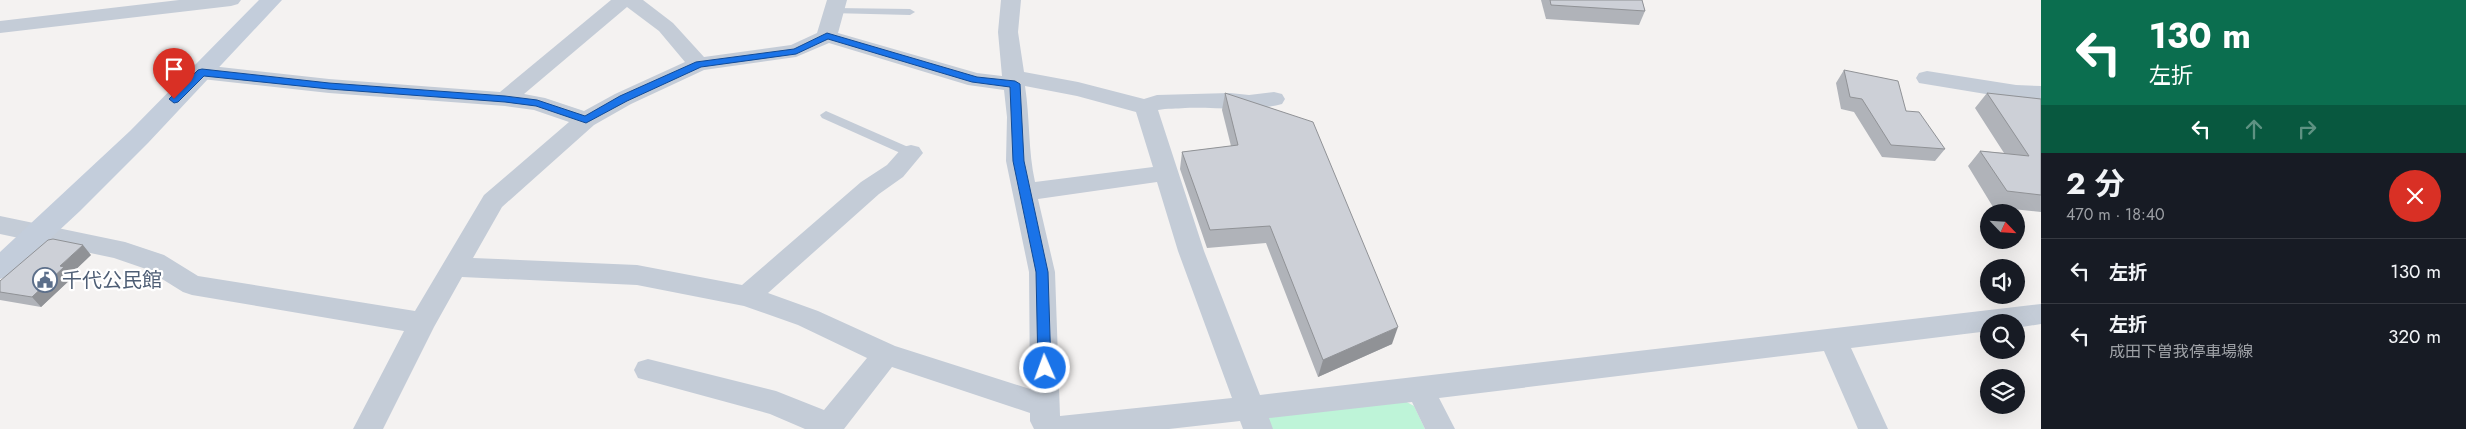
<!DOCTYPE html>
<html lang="ja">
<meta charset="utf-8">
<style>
body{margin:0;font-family:Jost,"Noto Sans JP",sans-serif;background:#20242c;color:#f1f3f6;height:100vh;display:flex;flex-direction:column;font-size:19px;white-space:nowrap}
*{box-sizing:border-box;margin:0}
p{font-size:16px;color:#9ea1a6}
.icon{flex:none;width:28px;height:28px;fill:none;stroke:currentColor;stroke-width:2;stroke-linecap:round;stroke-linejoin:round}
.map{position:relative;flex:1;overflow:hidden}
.panel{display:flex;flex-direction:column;background:#171b24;width:425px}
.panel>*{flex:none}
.guide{background:#0b6e4f;color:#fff;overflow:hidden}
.needle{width:32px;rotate:115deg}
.fabs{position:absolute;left:1980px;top:204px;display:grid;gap:10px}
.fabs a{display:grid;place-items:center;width:45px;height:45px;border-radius:50%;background:#171b24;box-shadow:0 5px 20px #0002;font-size:25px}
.pin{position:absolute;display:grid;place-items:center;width:42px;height:42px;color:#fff;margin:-51px -21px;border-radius:50% 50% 50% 0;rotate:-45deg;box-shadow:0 0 5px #0007}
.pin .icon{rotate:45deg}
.me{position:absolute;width:55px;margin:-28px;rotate:358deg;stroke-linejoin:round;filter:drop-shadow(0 0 4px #0008)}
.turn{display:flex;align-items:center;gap:18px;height:105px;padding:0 25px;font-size:22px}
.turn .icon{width:65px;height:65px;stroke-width:2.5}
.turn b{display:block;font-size:35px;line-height:42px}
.lanes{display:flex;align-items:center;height:48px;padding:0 25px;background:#0003;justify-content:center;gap:25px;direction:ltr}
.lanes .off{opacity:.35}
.round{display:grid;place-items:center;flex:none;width:52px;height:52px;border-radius:26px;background:#20242c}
.summary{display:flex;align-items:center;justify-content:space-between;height:85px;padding:0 25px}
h1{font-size:30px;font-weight:700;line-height:38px}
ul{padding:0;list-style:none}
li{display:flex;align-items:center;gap:15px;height:65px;padding:0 25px;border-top:1px solid #363941}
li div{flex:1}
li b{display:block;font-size:19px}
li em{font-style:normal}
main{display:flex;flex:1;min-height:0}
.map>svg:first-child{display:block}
.green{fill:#bef4d8}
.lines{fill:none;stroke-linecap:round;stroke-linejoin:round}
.lane{fill:#c4ccd7;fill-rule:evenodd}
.street{fill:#c4ccd7;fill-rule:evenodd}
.secondary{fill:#c3cddb;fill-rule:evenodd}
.wall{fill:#b0b3b9}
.shaded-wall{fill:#909296}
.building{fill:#cdd0d7;stroke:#909296}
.route{fill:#1a73e8;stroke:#114b97}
.labels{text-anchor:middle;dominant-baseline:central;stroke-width:4.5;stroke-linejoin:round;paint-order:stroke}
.service-label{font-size:20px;fill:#4e5e75;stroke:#fff;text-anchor:start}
</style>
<main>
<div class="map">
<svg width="2041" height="429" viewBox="0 0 2041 429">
<rect width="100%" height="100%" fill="#f4f2f1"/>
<!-- green -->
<path class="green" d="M1403,400L1414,406L1425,429H1260L1263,416Z"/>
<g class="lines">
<!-- lane -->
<g class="lane">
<path d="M835,8L910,9L915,12L910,15L831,13V9Z"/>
<path d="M826,111L915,150L917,153L911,157L907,156L822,118L820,115Z"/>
</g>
<!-- street -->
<g class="street">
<path d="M179,0H241L238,4L231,6L0,33V21Z"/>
<path d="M611,0H643L673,23L704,57L791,45L817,33L827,0H847L838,33L977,73L1002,76L998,32L1001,0H1021L1018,32L1024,72L1078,82L1144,99L1157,95L1230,93L1249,95L1274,92L1282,94L1285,99L1282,104C1251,112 1217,107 1185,108C1177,109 1167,108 1158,110L1204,251L1260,395L2041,304V324L2016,328V322H1989V331L1851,348L1888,429H1858L1824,351L1439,398L1455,429H1425L1412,402L1269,418L1273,429H1243L1240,421L1169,429H1034L1030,421V413L892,367L844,429H805L770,414L638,378L634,370L638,362L648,359L776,391L824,410L867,358L798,325L744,306L637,285L462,277L434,327L383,429H353L404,331L192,295L183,292L146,269L114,258L0,234V216L125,242L164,255L198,276L415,311L484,195L569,122L534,110L505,106L329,93L202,79L194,77L191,72L194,67L202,65L329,79L500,92ZM627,7L659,31L685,62L615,94L584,111L545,98L524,94ZM829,43L968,85L1004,90L1007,117L1006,161L1029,272L1030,389L895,346L818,311L768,293L879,194L903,177L923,153L919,147L911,145L903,147L887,165L861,182L742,285L637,265L473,258L502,207L594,125L631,104L704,70L796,57ZM1025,86L1077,96L1136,112L1153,167L1035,182C1028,151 1030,118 1025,86ZM1157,182L1178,251L1232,398L1060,416L1055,272L1038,199Z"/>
<path d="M1927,71L2016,85L2041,86V100L2016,99L1919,83L1916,78L1919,73Z"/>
</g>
<!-- secondary -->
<path class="secondary" d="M259,0H282L148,143L80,211L10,276L0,279V252L130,131Z"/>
</g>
<!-- wall -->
<g class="wall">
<path d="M1541,0H1642L1645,11L1639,25L1546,19Z"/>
<path d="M1844,70L1906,111L1945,149L1935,161L1882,157L1854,112L1841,109L1836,83Z"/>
<path d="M1225,93L1392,344L1318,377L1266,243L1207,248L1180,169L1182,152L1231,146L1222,110Z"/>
<path d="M1987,93L2041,99V212L1993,207L1968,166L1980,151L2004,153L1975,108Z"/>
<path d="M91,255L71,274L73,277L41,307L0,300V281Z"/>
</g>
<!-- shaded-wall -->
<g class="shaded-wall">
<path d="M83,245L91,255L71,274L73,277L41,307L32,297L60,266Z"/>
<path d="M1398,327L1392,344L1318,377L1323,360Z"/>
</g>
<!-- building -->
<g class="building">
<path d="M1550,0H1642L1645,11L1551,5Z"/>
<path d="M1844,70L1898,81L1906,111L1919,112L1945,149L1891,145L1862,99L1850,97Z"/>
<path d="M1225,93L1313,122L1398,327L1323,360L1270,226L1210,230L1182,152L1238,145Z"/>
<path d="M1987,93L2041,99V195L2007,191L1980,151L2029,156Z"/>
<path d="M53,239L83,245L60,266L64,267L32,297L0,292V281L48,240Z"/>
</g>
<!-- route -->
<path class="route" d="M827,33L977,77L1015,81L1020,84L1024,161L1048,272L1051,368L1049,371H1040L1038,368L1036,272L1013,161L1010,87L972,82L828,39L796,54L701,67L627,101L586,123L536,106L505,102L329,89L204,76L178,102L174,103L169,99L198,70L202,69L329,83L505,96L537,100L585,116L620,96L696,62L794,49Z"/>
<!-- icons -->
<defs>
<symbol id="civic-ring" viewBox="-11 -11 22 22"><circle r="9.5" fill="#fff" stroke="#5c6f8a" stroke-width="1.5"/><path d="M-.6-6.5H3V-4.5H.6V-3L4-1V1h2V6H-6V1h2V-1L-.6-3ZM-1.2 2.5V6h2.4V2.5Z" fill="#5c6f8a"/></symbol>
</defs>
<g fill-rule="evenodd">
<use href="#civic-ring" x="31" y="266" width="28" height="28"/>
</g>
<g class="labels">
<!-- service labels -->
<g class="service-label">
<text x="62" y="280">千代公民館</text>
</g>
</g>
</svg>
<div class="fabs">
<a><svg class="needle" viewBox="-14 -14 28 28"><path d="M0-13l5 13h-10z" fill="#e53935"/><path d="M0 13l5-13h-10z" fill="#9ea1a6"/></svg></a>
<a><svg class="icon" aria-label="sound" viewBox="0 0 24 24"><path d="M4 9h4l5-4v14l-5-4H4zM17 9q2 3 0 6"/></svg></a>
<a><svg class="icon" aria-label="search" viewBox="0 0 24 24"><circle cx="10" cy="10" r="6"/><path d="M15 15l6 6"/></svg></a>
<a><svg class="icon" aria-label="layers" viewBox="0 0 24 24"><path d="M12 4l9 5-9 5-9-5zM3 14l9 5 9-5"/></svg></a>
</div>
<div class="pin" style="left:174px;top:99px;background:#d93025"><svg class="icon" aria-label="arrive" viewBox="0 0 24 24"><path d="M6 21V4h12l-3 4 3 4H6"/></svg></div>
<svg class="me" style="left:1045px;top:368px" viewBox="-20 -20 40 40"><circle r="17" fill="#1a73e8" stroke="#fff" stroke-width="3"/><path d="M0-11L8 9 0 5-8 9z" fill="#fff"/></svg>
</div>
<section class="panel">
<div class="guide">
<div class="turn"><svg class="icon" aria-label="left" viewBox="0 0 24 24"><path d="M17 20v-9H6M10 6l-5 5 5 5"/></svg><div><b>130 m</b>左折</div></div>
<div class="lanes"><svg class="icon" aria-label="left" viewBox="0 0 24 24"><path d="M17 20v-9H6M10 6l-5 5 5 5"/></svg><svg class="icon off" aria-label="ahead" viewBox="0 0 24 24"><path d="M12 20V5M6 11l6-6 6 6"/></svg><svg class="icon off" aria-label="right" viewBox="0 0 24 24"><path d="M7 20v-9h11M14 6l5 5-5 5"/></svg></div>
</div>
<div class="summary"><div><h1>2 分</h1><p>470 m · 18:40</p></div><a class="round" style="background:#d93025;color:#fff"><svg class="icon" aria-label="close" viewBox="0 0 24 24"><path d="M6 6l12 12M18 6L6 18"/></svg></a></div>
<ul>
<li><svg class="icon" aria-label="left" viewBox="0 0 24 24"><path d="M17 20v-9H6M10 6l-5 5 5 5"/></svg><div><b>左折</b></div><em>130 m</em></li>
<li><svg class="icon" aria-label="left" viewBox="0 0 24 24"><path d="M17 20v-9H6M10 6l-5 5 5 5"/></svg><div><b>左折</b><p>成田下曽我停車場線</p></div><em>320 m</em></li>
</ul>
</section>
</main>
